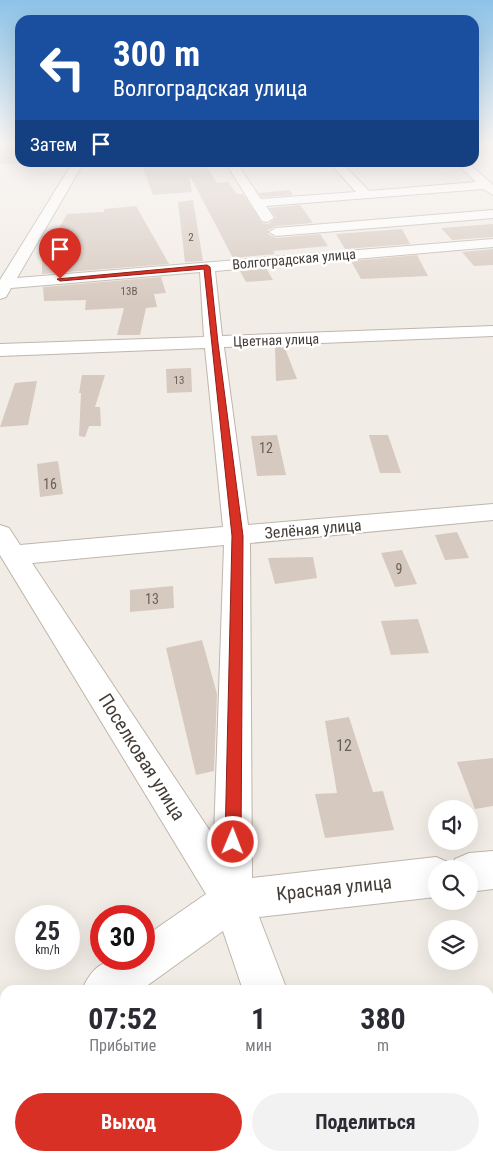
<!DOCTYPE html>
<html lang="ru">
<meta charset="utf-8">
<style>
body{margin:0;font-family:"Roboto Condensed",sans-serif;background:#f2f2f3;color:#2b2b33;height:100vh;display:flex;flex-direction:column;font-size:19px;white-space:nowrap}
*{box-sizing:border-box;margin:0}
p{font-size:16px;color:#7c7c81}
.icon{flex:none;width:28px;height:28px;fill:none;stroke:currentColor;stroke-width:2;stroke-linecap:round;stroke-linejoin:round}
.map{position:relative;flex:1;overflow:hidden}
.side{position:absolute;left:0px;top:985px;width:494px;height:176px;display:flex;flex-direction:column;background:#fff;border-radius:15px 15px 0 0;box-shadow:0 5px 20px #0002}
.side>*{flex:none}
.top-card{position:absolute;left:15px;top:15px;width:464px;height:152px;border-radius:15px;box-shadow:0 5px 20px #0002;background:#1a4fa0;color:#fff;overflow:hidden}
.buttons{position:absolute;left:428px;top:800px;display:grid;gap:10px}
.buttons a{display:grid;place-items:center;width:50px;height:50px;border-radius:50%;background:#fff;box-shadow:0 5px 20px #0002;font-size:25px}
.speed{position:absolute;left:15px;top:905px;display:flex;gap:10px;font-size:25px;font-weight:700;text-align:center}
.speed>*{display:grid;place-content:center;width:65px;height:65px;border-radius:50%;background:#fff;box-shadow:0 5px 20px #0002;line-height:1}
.speed small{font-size:12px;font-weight:400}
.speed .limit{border:8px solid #d22;background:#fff;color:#111}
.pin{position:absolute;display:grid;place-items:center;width:42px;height:42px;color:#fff;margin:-51px -21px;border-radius:50% 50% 50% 0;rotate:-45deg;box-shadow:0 0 5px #0007}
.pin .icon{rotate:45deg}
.me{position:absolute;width:55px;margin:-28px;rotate:1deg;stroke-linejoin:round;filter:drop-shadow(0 0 4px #0008)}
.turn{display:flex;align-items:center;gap:18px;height:105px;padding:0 15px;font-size:22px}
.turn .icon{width:65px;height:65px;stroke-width:2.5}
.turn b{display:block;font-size:35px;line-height:42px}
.then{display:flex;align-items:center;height:48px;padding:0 15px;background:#0003;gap:10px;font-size:19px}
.eta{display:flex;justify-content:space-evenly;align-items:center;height:85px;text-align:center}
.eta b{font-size:30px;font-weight:700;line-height:35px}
.cta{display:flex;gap:10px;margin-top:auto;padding:10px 15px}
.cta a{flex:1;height:58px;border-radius:30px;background:#d93025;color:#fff;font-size:20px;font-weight:700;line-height:58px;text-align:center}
.cta a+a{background:#f2f2f3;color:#2b2b33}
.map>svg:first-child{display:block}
.building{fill:#d6c9bf}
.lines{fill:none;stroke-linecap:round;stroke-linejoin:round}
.minor-casing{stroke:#bfb6ac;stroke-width:2}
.minor{fill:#fff;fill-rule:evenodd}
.route{fill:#d93025;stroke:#8d1f18}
.labels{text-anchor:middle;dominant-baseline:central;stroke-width:5;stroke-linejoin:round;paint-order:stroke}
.far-number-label{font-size:11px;fill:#685f58}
.far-street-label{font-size:14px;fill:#443c36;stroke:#fff}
.number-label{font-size:14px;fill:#685f58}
.street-label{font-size:16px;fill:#443c36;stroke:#fff}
.near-number-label{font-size:16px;fill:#685f58}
.near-street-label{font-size:19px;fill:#443c36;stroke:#fff}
</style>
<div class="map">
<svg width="493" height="1161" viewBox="0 0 493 1161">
<rect width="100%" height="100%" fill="#f2ece6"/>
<!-- building -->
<g class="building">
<path d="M8,143H20V164H0V156Z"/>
<path d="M141,162H204L217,183L228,182L237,194H243L262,223L268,224L276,218L269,208L300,205L313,223L276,226L268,230V234L276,238L320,234L328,246L273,251L275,254L233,258L189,174L192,192L153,195Z"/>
<path d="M290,190L293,195L262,197L259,193Z"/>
<path d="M193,200L203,261L185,262L178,202Z"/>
<path d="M136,206L169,264L42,274V260L67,214L104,212V209Z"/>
<path d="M493,224V237L452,240L441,228Z"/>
<path d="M402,229L410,244L345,249L336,234Z"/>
<path d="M493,249V265L474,266L462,252Z"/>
<path d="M417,255L428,276L361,279L351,261Z"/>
<path d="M266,268L273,280L246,282L240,271Z"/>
<path d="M161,277L166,293L154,294L157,307L146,308L140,335H117L124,308L85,310L86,300L44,301L43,287Z"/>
<path d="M284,346L297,379L276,381L275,347Z"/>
<path d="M191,368L192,392L167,393L166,369Z"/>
<path d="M82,375H105L95,407H100L101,426H89L85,437L79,436L81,393H79Z"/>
<path d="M37,381L28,425L0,427L15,383Z"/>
<path d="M277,435L286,475L257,476L251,436Z"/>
<path d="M369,435H388L401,473H380Z"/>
<path d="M58,461L63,494L40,497L37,464Z"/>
<path d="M457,532L469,558L445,560L435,535Z"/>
<path d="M402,550L417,584L395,587L381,553Z"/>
<path d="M313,557L317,578L275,584L268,558Z"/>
<path d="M173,586L174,608L130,612V590Z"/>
<path d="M418,619L429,653L391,655L381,621Z"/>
<path d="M202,640L217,694L214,771L196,775L166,648Z"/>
<path d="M349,717L373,792L383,791L394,830L325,838L315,794L337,793L325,721Z"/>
<path d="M493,758V806L475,809L457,762Z"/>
</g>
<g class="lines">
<defs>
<g id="minor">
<path d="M73,162H84L17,278L493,239V247L215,271L222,336L493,326V336L224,347L248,525L493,504V520L250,543L252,878L436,857L450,863L452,868L455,859L469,853L493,851V889L469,892V869H436V897L259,917L287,990H243L223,931L141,990H82C96,957 113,959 144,959V937L206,894L0,555V525L9,528L20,545L223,527L205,348L0,356V344L204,337L200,272L11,288L6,297L0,299V280ZM224,545L214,837L32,563Z"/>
<path d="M225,162H236L261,199L356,192L329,162H341L369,191L476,182L455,162H467L493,185V195L483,189L266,206L274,218L267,222L262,221Z"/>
<path d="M493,210V218L276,236L269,232L276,228Z"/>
<path d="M5,1038V1085L0,1087V1040Z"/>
<path d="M294,1156H344L345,1161H295Z"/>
</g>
</defs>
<!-- minor casing -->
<use href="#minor" class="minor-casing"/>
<!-- minor -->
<use href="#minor" class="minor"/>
</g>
<!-- sky -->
<linearGradient id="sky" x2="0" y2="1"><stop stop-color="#8dc3e9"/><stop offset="0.47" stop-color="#f9f6f4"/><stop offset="1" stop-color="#f9f6f4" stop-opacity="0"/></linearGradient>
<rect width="493" height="305" fill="url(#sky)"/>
<!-- route -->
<path class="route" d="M207,265L210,267L218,343L243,536L241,842L238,848L233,850L227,848L225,842L232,536L204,269L60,281L57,279Z"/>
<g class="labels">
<!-- far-number labels -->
<g class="far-number-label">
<text x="191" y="237">2</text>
<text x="129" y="291">13В</text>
<text x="179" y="380">13</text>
</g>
<!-- far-street labels -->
<g class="far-street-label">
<text transform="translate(294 259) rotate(-5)">Волгоградская улица</text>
<text transform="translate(276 340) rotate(-2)">Цветная улица</text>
</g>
<!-- number labels -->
<g class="number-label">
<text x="266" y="448">12</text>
<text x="50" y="484">16</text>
<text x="399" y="569">9</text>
<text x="152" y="599">13</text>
</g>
<!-- street labels -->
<g class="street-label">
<text transform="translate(313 529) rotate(-5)">Зелёная улица</text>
</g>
<!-- near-number labels -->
<g class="near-number-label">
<text x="344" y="745">12</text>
</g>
<!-- near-street labels -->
<g class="near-street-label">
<text transform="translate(142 757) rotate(58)">Поселковая улица</text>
<text transform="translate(334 888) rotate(-6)">Красная улица</text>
</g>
</g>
</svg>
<div class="buttons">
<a><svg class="icon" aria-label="sound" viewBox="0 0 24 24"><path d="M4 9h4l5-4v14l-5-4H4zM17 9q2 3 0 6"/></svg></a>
<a><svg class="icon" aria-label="search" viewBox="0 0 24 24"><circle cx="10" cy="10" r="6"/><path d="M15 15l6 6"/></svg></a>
<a><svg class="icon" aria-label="layers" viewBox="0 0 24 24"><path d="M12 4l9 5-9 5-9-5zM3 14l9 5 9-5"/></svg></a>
</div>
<div class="speed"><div>25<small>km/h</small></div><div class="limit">30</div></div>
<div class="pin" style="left:60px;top:279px;background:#d93025"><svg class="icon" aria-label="arrive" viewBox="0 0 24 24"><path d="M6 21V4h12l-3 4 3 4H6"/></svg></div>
<svg class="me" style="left:233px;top:842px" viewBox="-20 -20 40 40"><circle r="17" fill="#d93025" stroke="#fff" stroke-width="3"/><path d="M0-11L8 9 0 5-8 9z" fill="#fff"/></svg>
<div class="top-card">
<div class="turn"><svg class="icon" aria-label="left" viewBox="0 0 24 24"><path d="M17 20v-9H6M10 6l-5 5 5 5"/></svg><div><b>300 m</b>Волгоградская улица</div></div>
<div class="then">Затем<svg class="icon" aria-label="arrive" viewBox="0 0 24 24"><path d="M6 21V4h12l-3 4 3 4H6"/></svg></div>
</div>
<section class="side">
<div class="eta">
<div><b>07:52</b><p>Прибытие</p></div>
<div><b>1</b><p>мин</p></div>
<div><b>380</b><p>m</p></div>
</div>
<div class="cta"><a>Выход</a><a>Поделиться</a></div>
</section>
</div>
